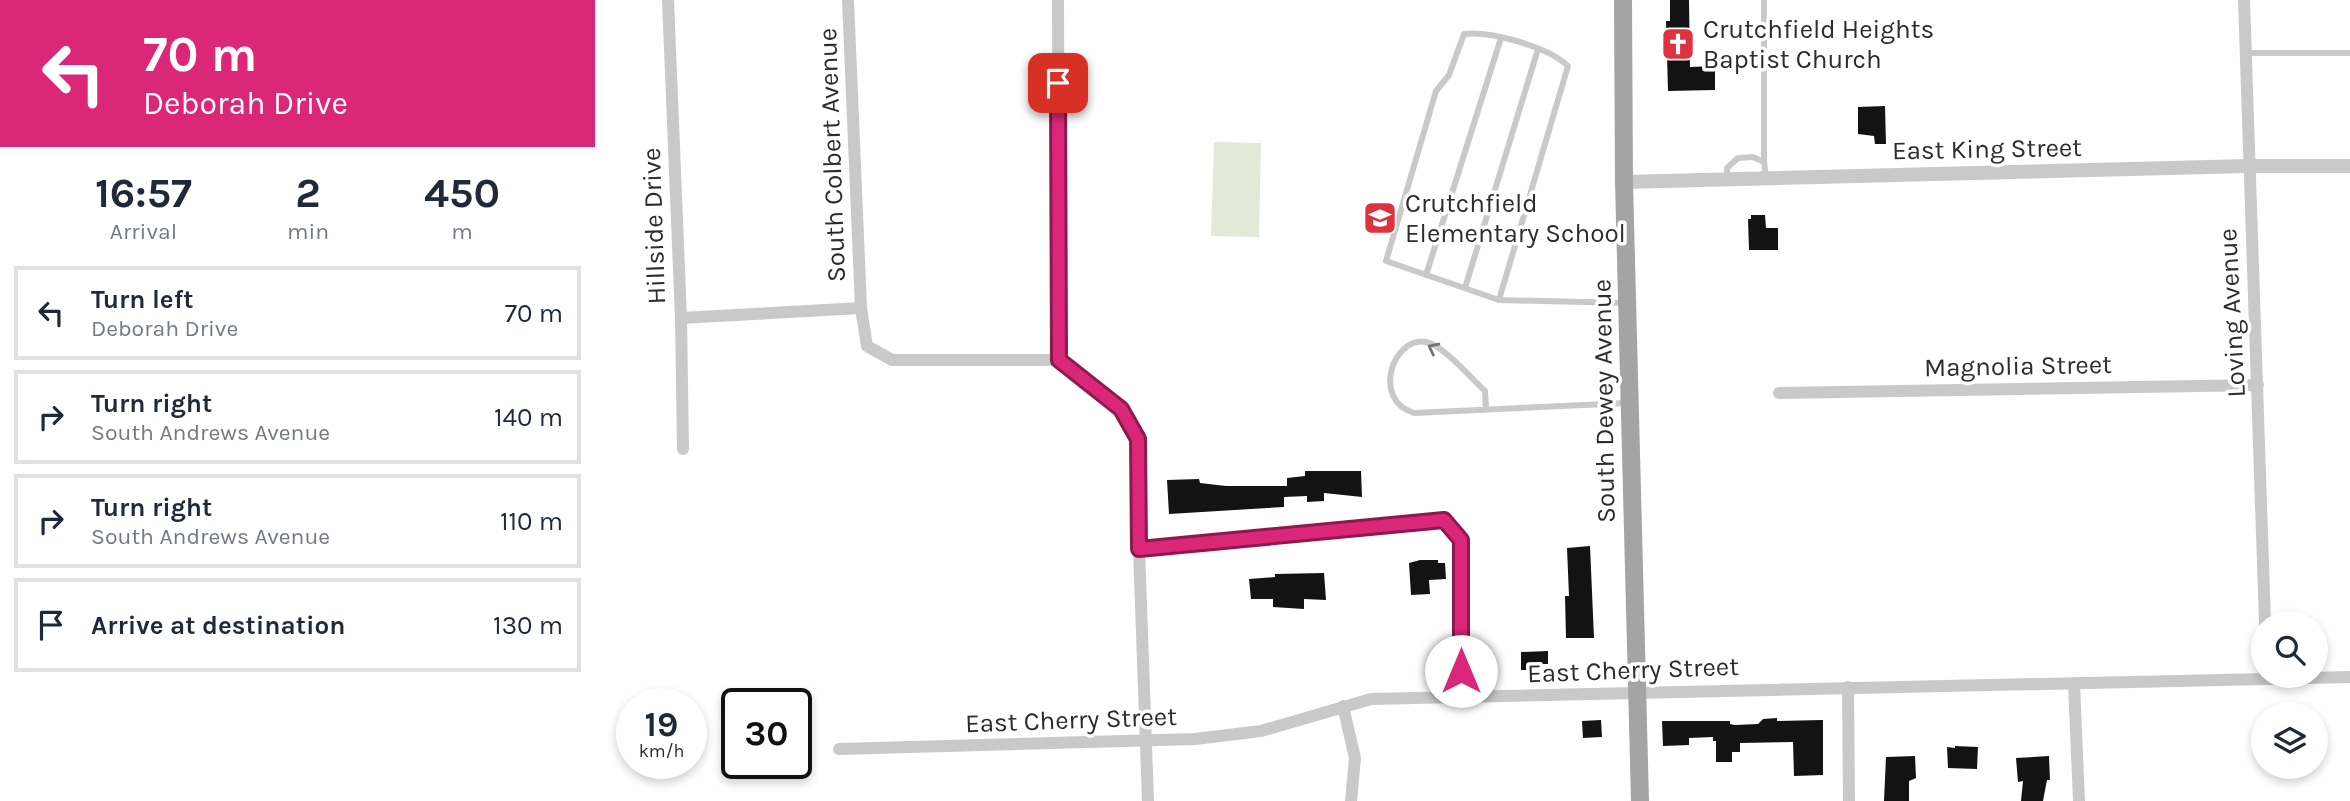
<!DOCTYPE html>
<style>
body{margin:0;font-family:Karla,sans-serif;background:#f2f2f3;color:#1f2937;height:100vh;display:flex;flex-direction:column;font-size:26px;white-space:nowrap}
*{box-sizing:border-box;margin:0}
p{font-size:23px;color:#747a83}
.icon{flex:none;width:38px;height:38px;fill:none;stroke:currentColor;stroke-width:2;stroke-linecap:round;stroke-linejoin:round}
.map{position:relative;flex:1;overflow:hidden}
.panel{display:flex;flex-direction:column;background:#fff;width:595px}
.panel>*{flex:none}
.top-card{background:#db2777;color:#fff;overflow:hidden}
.tools{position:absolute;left:1656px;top:611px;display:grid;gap:14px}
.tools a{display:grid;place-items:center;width:77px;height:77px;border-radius:50%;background:#fff;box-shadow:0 4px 10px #0003;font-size:35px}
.speed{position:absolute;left:21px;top:688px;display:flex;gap:14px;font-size:35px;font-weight:700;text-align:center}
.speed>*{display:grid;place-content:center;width:91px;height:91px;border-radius:50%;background:#fff;box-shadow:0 4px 10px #0003;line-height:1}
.speed small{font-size:18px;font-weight:400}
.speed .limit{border:4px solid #111;border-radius:10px;background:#fff;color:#111}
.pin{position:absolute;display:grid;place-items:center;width:60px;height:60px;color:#fff;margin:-30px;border-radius:14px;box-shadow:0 4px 10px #0006}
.me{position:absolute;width:77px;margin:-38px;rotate:0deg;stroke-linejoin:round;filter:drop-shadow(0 0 5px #0008)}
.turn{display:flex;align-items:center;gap:24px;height:147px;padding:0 28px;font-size:32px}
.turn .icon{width:91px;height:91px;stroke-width:2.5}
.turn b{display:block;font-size:49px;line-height:60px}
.eta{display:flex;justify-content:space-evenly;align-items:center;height:119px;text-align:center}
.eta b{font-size:42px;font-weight:700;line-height:49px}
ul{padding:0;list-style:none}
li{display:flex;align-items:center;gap:21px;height:94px;margin:0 14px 10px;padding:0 14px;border:4px solid #e0e1e3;border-radius:0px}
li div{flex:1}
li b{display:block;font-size:26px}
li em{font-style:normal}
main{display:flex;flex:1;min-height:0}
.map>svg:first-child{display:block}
.green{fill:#e2e9d9}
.building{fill:#131313}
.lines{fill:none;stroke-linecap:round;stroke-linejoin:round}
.service{stroke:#c9c9c9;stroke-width:6}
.minor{stroke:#c9c9c9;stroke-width:12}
.tertiary{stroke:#c9c9c9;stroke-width:14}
.primary{stroke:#a4a4a4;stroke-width:18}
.oneway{stroke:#737373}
.route-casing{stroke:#8e194d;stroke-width:18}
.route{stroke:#db2777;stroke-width:12}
.labels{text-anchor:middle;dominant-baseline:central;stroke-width:7;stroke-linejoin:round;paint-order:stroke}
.poi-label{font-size:26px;fill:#2c2c2c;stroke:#fff;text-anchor:start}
.street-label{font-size:26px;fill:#2c2c2c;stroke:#fff}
</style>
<main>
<section class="panel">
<div class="top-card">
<div class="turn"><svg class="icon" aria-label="left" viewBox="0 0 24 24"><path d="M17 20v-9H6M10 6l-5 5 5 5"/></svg><div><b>70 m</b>Deborah Drive</div></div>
</div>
<div class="eta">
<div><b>16:57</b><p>Arrival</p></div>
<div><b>2</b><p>min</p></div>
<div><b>450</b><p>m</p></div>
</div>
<ul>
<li><svg class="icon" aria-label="left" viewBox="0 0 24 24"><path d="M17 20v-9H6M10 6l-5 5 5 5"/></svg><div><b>Turn left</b><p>Deborah Drive</p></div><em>70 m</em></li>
<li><svg class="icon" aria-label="right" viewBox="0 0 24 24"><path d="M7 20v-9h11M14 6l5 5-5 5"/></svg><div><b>Turn right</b><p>South Andrews Avenue</p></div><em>140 m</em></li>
<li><svg class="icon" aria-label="right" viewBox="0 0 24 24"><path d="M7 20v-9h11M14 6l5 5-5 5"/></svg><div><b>Turn right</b><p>South Andrews Avenue</p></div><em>110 m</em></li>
<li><svg class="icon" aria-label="arrive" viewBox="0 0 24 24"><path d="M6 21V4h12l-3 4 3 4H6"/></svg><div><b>Arrive at destination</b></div><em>130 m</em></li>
</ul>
</section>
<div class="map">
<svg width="1755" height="801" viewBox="0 0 1755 801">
<rect width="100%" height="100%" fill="#fff"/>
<!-- green -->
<path class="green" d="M619,142L666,143L664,237L616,236Z"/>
<!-- building -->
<g class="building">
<path d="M1075,0H1094L1095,67L1120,66V90L1073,91L1071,21H1075Z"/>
<path d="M1290,106L1291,144H1280L1279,136L1263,134V107Z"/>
<path d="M1156,215H1170L1171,228H1183V250H1154L1153,219H1156Z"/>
<path d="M710,471H766L767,497L729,493V501L712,502V496L689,497V507L574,514L572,480L604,479L605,483L631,486H692V478L710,476Z"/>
<path d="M995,546L999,638H971L970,596H974L972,548Z"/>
<path d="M825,560H843V563H850L851,579L834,580L835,594L816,595L814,563Z"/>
<path d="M729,573L731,600L709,599V609L678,607V599H656L654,579L680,577V574Z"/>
<path d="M953,651V664H944V670H926V652Z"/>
<path d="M1182,718V721L1228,720V775L1199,776L1198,742L1145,743V752H1137V762H1121V741H1118V737L1094,738V745L1068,746L1067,721H1135V724L1140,725L1163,724L1168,719Z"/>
<path d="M1006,720L1007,737L988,738L987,721Z"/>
<path d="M1360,746L1383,747L1382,769L1353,768L1352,747L1360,748Z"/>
<path d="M1320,756L1321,778L1314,781V801H1289L1291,757Z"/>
<path d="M1454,756L1455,780H1452L1448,801H1426L1428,781L1423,782L1421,758Z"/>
</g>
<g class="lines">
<!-- service -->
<g class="service">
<path d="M1169,0V162"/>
<path d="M1650,53H1755"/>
<path d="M1132,180V168L1143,158L1158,157L1169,162L1171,177"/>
<path d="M831,275L906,38"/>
<path d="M870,288L943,49"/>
<path d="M904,300L973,66C954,47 896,31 869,34L854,75L841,91L791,261L904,300L1031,303"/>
<path d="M891,409L890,391C877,379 848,345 831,342C798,336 776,400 819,413L1033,403"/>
</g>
<!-- minor -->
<g class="minor">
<path d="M73,0L86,318L88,449"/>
<path d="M253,0L266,308L272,346L297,360H464"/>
<path d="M463,0L464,360L526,409L543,439L544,549L553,801"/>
<path d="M1649,0L1670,623"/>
<path d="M86,318L266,308"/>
<path d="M1184,393L1663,385"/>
<path d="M544,549L849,520L866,540V697"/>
<path d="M1479,683L1484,801"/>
<path d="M1253,687L1254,801"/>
<path d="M748,706L760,758L756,801"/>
<path d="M244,749L600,739L666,731L776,699L1755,677"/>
</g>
<!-- tertiary -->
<path class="tertiary" d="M1029,182L1653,166H1755"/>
<!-- primary -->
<path class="primary" d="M1028,0L1029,182L1045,801"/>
</g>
<!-- one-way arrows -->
<defs><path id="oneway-chevron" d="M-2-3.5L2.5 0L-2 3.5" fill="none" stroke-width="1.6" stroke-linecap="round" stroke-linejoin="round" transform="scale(1.75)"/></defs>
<use class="oneway" href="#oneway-chevron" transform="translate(838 348) rotate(-153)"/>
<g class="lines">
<defs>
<path id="route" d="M463,83L464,360L526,409L543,439L544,549L849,520L866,540V671"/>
</defs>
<!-- route casing -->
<use href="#route" class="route-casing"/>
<!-- route -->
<use href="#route" class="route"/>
</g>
<!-- icons -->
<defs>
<symbol id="church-square" viewBox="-11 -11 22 22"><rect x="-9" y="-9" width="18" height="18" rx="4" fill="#dd3340" stroke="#fff"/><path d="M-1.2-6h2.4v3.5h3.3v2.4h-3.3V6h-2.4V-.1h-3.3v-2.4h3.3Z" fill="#fff"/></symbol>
<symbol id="school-square" viewBox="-11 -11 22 22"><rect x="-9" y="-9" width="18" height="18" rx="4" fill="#dd3340" stroke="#fff"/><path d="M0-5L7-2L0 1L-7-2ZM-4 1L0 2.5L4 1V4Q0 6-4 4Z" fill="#fff"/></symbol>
</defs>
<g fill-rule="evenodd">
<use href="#church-square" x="1064" y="25" width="38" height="38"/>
<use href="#school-square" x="766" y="199" width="38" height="38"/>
</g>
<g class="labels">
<!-- poi labels -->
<g class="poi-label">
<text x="1108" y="29">Crutchfield Heights<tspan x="1108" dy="30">Baptist Church</tspan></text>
<text x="810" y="203">Crutchfield<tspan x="810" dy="30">Elementary School</tspan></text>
</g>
<!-- street labels -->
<g class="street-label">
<text transform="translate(1392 149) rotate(-1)">East King Street</text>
<text transform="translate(237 155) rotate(-92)">South Colbert Avenue</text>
<text transform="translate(59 226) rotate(-92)">Hillside Drive</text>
<text transform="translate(1637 313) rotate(-93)">Loving Avenue</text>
<text transform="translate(1423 366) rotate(-1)">Magnolia Street</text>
<text transform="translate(1009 401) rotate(-91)">South Dewey Avenue</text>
<text transform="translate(1038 670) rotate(-2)">East Cherry Street</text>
<text transform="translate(476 720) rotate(-2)">East Cherry Street</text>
</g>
</g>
</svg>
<div class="tools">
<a><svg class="icon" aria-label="search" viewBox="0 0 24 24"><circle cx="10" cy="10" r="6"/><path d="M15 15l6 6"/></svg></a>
<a><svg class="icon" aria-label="layers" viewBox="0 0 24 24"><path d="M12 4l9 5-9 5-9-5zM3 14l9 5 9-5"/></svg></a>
</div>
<div class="speed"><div>19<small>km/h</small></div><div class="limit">30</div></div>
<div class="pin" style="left:463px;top:83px;background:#d93025"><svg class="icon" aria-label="arrive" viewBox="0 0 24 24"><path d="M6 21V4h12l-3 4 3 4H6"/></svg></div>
<svg class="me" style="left:866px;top:671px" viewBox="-20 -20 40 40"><circle r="19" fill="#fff"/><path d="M0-13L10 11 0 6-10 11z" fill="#db2777"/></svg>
</div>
</main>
